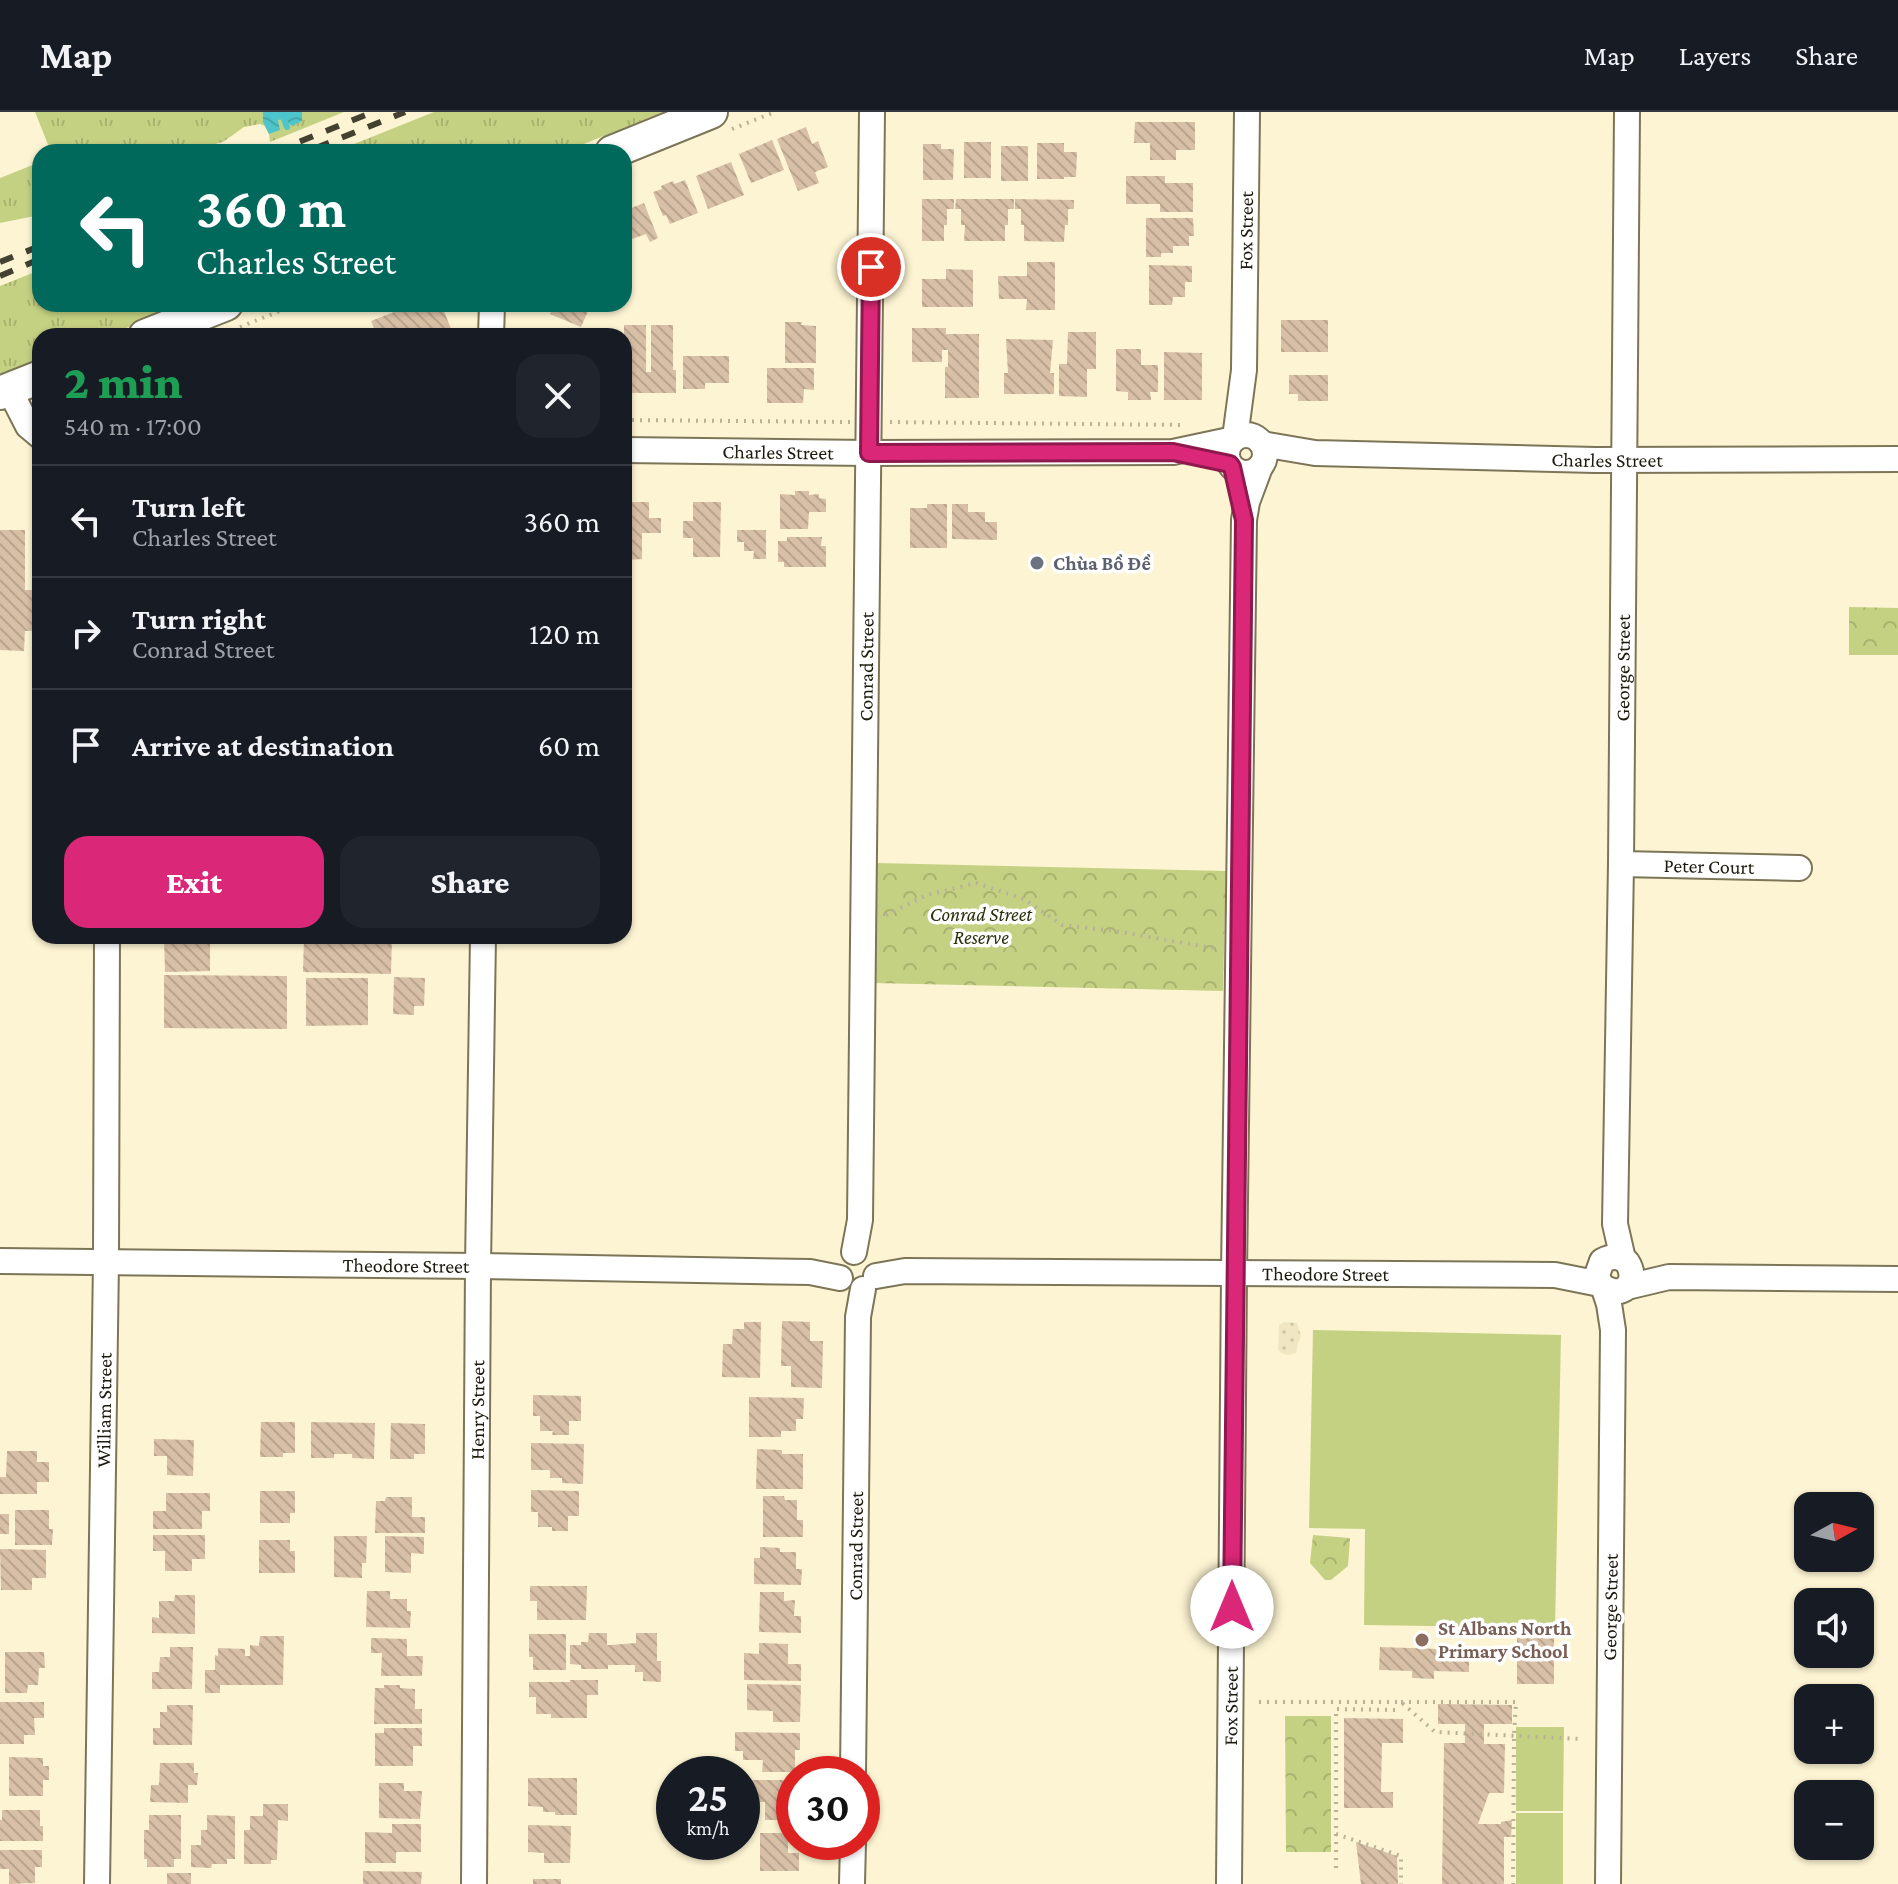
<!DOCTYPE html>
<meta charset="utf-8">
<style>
body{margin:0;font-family:"Crimson Pro",serif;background:#20242c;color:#f1f3f6;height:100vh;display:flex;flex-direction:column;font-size:30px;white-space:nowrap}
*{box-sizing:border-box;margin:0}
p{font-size:26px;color:#9ea1a6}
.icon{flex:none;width:44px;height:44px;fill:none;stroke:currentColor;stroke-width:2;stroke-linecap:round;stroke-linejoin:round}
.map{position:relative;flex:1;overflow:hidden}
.sheet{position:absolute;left:32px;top:216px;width:600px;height:616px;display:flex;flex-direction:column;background:#171b24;border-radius:24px;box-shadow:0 2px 6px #0004}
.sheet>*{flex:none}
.top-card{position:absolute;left:32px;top:32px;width:600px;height:168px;border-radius:24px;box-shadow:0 2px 6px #0004;background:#00695c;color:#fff;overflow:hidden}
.needle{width:52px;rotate:82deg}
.buttons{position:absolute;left:1794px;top:1380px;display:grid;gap:16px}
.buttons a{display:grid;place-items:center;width:80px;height:80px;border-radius:16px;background:#171b24;box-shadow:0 2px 6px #0004;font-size:40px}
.speed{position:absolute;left:656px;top:1644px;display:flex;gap:16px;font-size:40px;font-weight:700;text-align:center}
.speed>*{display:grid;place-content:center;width:104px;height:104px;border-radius:50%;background:#171b24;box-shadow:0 2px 6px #0004;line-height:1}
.speed small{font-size:20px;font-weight:400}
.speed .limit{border:12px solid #d22;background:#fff;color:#111}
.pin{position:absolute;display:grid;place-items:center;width:68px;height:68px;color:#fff;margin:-34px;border:4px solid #fff;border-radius:50%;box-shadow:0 2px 8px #0007}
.me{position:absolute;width:88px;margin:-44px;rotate:0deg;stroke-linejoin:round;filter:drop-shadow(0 0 6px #0008)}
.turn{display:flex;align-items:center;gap:28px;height:168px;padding:0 32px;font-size:36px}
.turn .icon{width:104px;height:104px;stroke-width:2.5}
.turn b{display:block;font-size:56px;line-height:68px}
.round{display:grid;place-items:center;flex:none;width:84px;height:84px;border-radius:24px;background:#20242c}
.head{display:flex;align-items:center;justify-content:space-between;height:136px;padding:0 32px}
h1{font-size:48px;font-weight:800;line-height:60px;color:#1e9e55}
.button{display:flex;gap:16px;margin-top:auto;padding:16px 32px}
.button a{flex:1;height:92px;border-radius:24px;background:#db2777;color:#fff;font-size:32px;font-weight:800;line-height:92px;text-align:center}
.button a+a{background:#20242c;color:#f1f3f6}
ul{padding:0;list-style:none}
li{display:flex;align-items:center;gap:24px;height:112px;padding:0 32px;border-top:2px solid #363941}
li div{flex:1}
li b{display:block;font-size:30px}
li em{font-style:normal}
header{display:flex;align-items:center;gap:48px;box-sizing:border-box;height:112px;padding:0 40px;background:#171b24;border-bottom:2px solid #363941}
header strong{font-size:38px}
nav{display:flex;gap:44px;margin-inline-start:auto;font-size:28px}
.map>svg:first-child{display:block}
.grass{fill:url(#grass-tufts)}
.sand{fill:url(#sand-dots)}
.park{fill:url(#park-crowns)}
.garden{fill:#c5d182}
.water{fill:url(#water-waves)}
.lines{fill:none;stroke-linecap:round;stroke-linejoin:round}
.stream{stroke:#4dc5ca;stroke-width:6}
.building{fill:url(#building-back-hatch)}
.minor-casing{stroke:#7c7557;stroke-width:28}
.tertiary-casing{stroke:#7c7557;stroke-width:36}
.path{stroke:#b8b297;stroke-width:4;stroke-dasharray:2 6;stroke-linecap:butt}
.minor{stroke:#fff;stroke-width:24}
.tertiary{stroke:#fff;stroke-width:32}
.rail{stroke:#454131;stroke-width:6;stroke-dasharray:14 14;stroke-linecap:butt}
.route-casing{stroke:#8e194d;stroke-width:20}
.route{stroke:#db2777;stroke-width:14}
.worship-dot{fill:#6b7280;stroke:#fff;stroke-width:3}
.education-dot{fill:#8d6e63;stroke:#fff;stroke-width:3}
.labels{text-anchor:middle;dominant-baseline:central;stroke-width:7;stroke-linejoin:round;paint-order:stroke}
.street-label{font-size:20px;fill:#1d1a0e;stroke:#fff}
.worship-label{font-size:20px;font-weight:bold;fill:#5b616d;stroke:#fff;text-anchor:start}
.park-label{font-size:20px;font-style:italic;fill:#2c300d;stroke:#fff}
.education-label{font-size:20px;font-weight:bold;fill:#785e54;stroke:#fff;text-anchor:start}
</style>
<header>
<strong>Map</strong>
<nav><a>Map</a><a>Layers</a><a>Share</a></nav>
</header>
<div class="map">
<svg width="1898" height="1772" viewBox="0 0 1898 1772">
<defs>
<pattern id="grass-tufts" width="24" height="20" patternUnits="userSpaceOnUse" patternTransform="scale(2)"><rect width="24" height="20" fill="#c5d182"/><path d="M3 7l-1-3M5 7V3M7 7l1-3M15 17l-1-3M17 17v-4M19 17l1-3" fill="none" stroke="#a9b36f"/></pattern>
<pattern id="sand-dots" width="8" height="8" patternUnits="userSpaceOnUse" patternTransform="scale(2)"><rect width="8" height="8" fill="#f0e6c1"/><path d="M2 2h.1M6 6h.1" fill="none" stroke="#cdc5a5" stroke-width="1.8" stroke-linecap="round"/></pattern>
<pattern id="park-crowns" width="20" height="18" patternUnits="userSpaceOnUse" patternTransform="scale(2)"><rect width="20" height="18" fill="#c5d182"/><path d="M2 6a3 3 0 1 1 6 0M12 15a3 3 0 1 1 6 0" fill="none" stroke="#a9b36f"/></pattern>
<pattern id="water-waves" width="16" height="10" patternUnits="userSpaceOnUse" patternTransform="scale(2)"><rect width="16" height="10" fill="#4dc5ca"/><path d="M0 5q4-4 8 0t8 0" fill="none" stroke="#43a9ac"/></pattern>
<pattern id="building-back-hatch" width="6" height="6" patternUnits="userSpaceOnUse" patternTransform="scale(2)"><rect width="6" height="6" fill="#d8c0a6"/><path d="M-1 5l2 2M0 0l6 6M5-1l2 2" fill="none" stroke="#b9a48e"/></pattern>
</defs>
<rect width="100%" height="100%" fill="#fcf4d2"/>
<!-- grass -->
<g class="grass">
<path d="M35,0H344L270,30L269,22L265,14L260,12L244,15L223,30L183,40H51Z"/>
<path d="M434,0H663L564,40H334Z"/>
<path d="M40,50V103L0,111V66Z"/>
<path d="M40,158V192H186L106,224H40V251L0,267V174Z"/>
</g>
<!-- sand -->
<path class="sand" d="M1284,1210L1297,1211L1301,1224L1298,1231L1296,1241L1288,1243L1281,1241L1278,1237L1279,1213Z"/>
<!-- park -->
<g class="park">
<path d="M1849,495L1898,496V543H1849Z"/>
<path d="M875,751L1226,759L1223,879L872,871Z"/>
<path d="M1313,1423L1350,1426L1348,1454L1331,1468H1325L1310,1451Z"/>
<path d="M1285,1604H1331V1740H1286Z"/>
</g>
<!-- garden -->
<g class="garden">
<path d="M1313,1218L1561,1223L1555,1516L1364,1513L1365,1417L1309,1416Z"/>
<path d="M1516,1615H1564L1563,1699H1516Z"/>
<rect x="1516" y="1701" width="47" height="71"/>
</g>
<!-- water -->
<path class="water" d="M263,0H302V9L292,14L283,7L278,8L280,18L269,22L263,10Z"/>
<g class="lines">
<!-- stream -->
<path class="stream" d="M281,0L287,15"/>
</g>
<!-- building -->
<g class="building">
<path d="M1135,10H1195V38H1176V48H1150V31H1134Z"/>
<path d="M806,15L812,32L818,29L828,55L815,60L819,71L798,79L777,27Z"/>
<path d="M772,28L784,58L751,71L739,42Z"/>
<rect x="964" y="30" width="27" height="36"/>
<path d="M1037,31H1064V40H1077L1076,65H1064V67H1037Z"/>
<path d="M923,32H941V37H954L953,68H923Z"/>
<rect x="1001" y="34" width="27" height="35"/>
<path d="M731,50L744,83L708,97L696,64Z"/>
<path d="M1126,64H1165V71H1193V100H1160V92H1126Z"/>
<path d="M685,68L698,101L670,112L666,103L663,104L653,80L662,77L661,74L673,69L674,72Z"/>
<path d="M922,87H954V97H947V113H944V129H922Z"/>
<path d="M956,87H1014V97H1008V113H1005V129H964L965,113H961V97H955Z"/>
<path d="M1015,87L1074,88V97H1068V113H1065L1064,130L1024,129V113H1021V97H1015Z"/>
<path d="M644,91L658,126L650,130L646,122L624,130V99Z"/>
<path d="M1146,106H1193L1194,124H1189V134H1173V141H1161V145H1146Z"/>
<path d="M1027,150H1055V198H1026L1027,187H999L998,164H1027Z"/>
<path d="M1149,153L1192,154V170H1185V185H1173L1172,193H1149Z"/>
<path d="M946,157L973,158V195H922V167H946Z"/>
<path d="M391,192H441L454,224H377L371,209L394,200Z"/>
<path d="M555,192H591L581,215L550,202Z"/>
<rect x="1281" y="208" width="47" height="32"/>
<path d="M785,210H802L801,213L816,214V251H785Z"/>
<path d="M624,213H646V260H651V213H673V258H676V281H624Z"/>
<path d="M912,216H946V222H979V286H945V255H948V238H942V250H912Z"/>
<path d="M1068,220H1096V257H1087V285L1059,284V252H1067Z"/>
<path d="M1006,227L1053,228L1050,261H1054V282H1004V261H1008Z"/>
<path d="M1116,237H1141V253H1158V280H1150L1151,288H1128V280L1116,279Z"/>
<path d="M1164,240L1202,241V288H1164Z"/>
<path d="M683,244H729V271H705V277H683Z"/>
<path d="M767,256H814V278L804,277L803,291H767Z"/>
<path d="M1289,263H1328V289H1298V282H1289Z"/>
<path d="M795,379H809V383L819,382V386L826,387V400H809L808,417H780V382L795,383Z"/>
<path d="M629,390H649V406H661V421H642V447L629,448Z"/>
<path d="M693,390H721L720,445H693V426H683V409H693Z"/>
<path d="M927,392H947V436H910V396H927Z"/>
<path d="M952,392H968V400H985V410H997V428L952,427Z"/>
<path d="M0,418H25V478H40V519H25L24,539L0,538Z"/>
<path d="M737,418H766V447H753L754,439H744V430H737Z"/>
<path d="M787,425H822L821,434H826V455H784V450H778V429H787Z"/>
<path d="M164,824H210V859L165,860Z"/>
<path d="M304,824H392L391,862L303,860Z"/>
<path d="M164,863L287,864V917L164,916Z"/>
<path d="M394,865L425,866L424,894H414V903L393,902Z"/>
<path d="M306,866H368V913L306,914Z"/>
<path d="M782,1209L810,1210V1229H823L822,1276L791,1275V1254H781Z"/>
<path d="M744,1210H761L760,1266L722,1265L723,1232H732L733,1217H744Z"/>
<path d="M533,1283L581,1284V1309H569V1323H552L553,1319H540V1304H533Z"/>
<path d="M749,1285L804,1286L803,1307H796V1319H781V1325H749Z"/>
<path d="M261,1310H295V1341H283V1345H260Z"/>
<path d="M311,1310L375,1311L374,1347L352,1346V1342H334V1346H311Z"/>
<path d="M391,1311L425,1312V1342H414V1347H390Z"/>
<path d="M154,1327L194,1328L193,1364L167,1363V1344H154Z"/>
<path d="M531,1331L584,1332L583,1372L562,1371V1366H550V1358H531Z"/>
<path d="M757,1337L782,1338V1342H803V1377H756Z"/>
<path d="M7,1339H37V1350H49V1370H37V1382H0V1365H6Z"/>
<path d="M531,1378L579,1379V1404H568V1419H552V1415H538V1400H531Z"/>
<path d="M260,1379H295V1401H290V1411H260Z"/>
<path d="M166,1381H210V1399H202V1417H153V1399H166Z"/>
<path d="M763,1384H784L785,1388H797V1408H803V1425H763Z"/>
<path d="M386,1385H412V1405H425V1421H375L376,1389H385Z"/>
<path d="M15,1398H49V1417H53L52,1433H15Z"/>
<rect x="0" y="1402" width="9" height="20"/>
<path d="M153,1423H205V1447H192V1459H165V1439H153Z"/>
<path d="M334,1424H367L366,1451H362V1466L334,1465Z"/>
<path d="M385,1424L424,1425V1442L411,1441V1461L385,1460Z"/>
<path d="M259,1428H290V1439H295V1461H259Z"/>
<path d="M760,1435L780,1436V1440H796V1457H802L801,1473L754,1472V1446H760Z"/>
<path d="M0,1437L46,1438V1466H32V1478H1Z"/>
<path d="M530,1474H587L586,1508H537V1489H530Z"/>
<path d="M367,1479H390V1487H407V1499H411L410,1516L366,1515Z"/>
<path d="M760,1480H784V1489L795,1488L794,1504H801V1521L759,1520Z"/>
<path d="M175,1483H195V1522L152,1521V1505L159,1506V1489H174Z"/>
<path d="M589,1521H607V1533H611L636,1531V1521H657V1549H661V1570L643,1569V1560H635V1553H608V1557H581V1553L570,1552V1533H581V1530H588Z"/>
<path d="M529,1522H566V1558H533V1545H529Z"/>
<path d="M260,1524H284L283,1573H220V1581H205V1558H215V1543L218,1544V1536L245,1537V1544H250V1533L259,1534Z"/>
<path d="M371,1526L407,1527V1544H423L422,1564H381L382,1541H371Z"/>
<rect x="1517" y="1526" width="37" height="46"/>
<path d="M759,1531L788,1532V1552H801V1569L744,1568V1541L759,1542Z"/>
<path d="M170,1535H193L192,1577H152V1560H159L160,1545H170Z"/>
<path d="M1380,1535L1469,1538V1560L1434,1559V1567L1412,1566V1559L1379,1558Z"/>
<path d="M5,1540H44L45,1556H39L38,1573H28L27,1581H5Z"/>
<path d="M570,1568H598V1583H587V1606H551V1602H536V1585H529V1570H570Z"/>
<path d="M747,1572L801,1573L800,1610H773V1599L747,1598Z"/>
<path d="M384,1573H400V1576L415,1577V1597H422V1612H374L375,1576H384Z"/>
<path d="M0,1590H44V1606H34L35,1623H24V1632H0Z"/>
<path d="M1438,1592L1512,1593V1612H1484V1632H1505L1504,1681H1489L1478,1712H1501V1710L1512,1708L1511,1725H1504V1772H1442L1444,1631H1465V1612H1438Z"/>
<path d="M167,1593H193L192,1633H153V1616H160V1600H167Z"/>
<path d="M1344,1606L1403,1607V1631H1382L1381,1680H1393V1696H1344Z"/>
<path d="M384,1616H422V1634H413V1654H375V1621H384Z"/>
<path d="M735,1620L800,1621V1638H795V1660H762L763,1648H743V1639H735Z"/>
<path d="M9,1645L43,1646V1654H49V1668H43V1684H9Z"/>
<path d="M160,1651H194V1661H198L197,1673H188V1691L150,1690L151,1673H159Z"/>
<path d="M528,1666H577V1703H555V1700H543V1695L528,1694Z"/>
<path d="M742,1668H794V1699H791V1708H765V1690H742Z"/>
<path d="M379,1671H404V1679H422L420,1707L379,1706Z"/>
<path d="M263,1692H288V1709L278,1708L277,1748H271V1752H244V1718H250V1704H263Z"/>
<path d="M2,1698H40V1714H43V1729H0V1708H2Z"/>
<path d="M149,1703H181V1747H174V1755H147V1747H144V1718H149Z"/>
<path d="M207,1703L235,1704V1747H227V1752H212L211,1756L191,1755V1733H201V1718H207Z"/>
<path d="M392,1712H421V1740H396V1751H365V1720L392,1721Z"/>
<path d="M528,1713L571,1714L570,1751H544V1741L528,1740Z"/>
<path d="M760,1721H788V1741H799V1759H760Z"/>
<path d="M1356,1730L1397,1744L1398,1772H1361Z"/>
<path d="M0,1738H42V1755H35V1771L9,1772V1757H0Z"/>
<path d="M363,1759L422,1760L421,1772H363Z"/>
<rect x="167" y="1761" width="24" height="11"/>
<rect x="533" y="1767" width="28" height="5"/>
</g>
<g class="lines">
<defs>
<g id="minor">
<path d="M491,224L492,192"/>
<path d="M9,277L28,314L40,324"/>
<circle cx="1246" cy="342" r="19"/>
<path id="s1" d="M1235,326L1244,258L1247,0"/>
<path id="s2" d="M1262,332L1315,341L1595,348L1898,347"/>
<path id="s3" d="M624,338L869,341L1173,340L1234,327"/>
<path id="s4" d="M1621,752L1799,756"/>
<path id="s5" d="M854,1140L860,1108L872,0"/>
<path id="s6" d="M1623,1147L1615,1112L1621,752L1627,0"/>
<path id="s7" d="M0,1149L478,1154L810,1160L840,1166"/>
<path id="s8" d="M876,1164L905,1159L1555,1163L1600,1172C1619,1190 1641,1172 1627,1150C1619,1143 1611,1144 1602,1149L1597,1163L1600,1172"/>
<path d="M1627,1175L1669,1165L1898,1167"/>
<path d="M1604,1177L1609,1192L1613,1218L1608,1772"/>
<path id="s9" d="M853,1662L858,1205L863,1177"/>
<path id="s10" d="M97,1772L106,1149L107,824"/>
<path id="s11" d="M474,1772L478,1154L483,824"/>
<path d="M852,1772L853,1730"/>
<path id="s12" d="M1229,1772L1234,1162L1244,408L1247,390L1260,355"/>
</g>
<g id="tertiary">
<path d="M612,40L711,0"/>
<path d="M145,224L226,192"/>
<path d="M0,281L40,265"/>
</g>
</defs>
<!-- minor casing -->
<use href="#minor" class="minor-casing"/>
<!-- tertiary casing -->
<use href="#tertiary" class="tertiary-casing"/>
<!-- path -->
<g class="path">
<path d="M732,17L775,0"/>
<path d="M240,215L297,192"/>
<path d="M624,308L850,310"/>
<path d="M890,310L1186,313"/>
<path d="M886,803L927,783L976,771L1024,787L1062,813L1115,819L1218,837"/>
<path d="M1259,1590H1401L1435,1620L1582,1627"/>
<path d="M1401,1590H1516L1514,1624L1513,1772"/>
<path d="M1336,1722L1401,1744V1772"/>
<path d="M1336,1756V1597L1401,1598"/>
</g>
<!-- minor -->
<use href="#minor" class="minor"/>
<!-- tertiary -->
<use href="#tertiary" class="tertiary"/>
<!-- rail -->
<g class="rail">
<path d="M316,36L405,0"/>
<path d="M274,40L373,0"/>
<path d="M0,150L40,134"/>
<path d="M0,164L40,147"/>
</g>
</g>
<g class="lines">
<defs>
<path id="route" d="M871,155L869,341L1173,340L1230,352L1232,355L1244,408L1232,1495"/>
</defs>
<!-- route casing -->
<use href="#route" class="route-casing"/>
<!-- route -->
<use href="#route" class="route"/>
</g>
<!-- markers -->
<circle class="worship-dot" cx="1037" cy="451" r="8"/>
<circle class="education-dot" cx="1422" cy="1528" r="8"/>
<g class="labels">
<!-- street labels -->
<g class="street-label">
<text stroke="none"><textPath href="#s1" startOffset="208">Fox Street</textPath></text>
<text stroke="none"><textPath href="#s3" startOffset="154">Charles Street</textPath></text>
<text stroke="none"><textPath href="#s2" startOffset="346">Charles Street</textPath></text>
<text stroke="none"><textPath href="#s5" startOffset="586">Conrad Street</textPath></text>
<text stroke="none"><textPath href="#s6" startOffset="592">George Street</textPath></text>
<text stroke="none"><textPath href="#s4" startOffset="88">Peter Court</textPath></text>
<text stroke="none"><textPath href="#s7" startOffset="406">Theodore Street</textPath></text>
<text stroke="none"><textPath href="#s8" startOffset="450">Theodore Street</textPath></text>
<text stroke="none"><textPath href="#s10" startOffset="474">William Street</textPath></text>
<text stroke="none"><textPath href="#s11" startOffset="474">Henry Street</textPath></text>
<text stroke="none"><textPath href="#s9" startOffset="228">Conrad Street</textPath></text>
<text transform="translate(1610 1495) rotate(-89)">George Street</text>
<text stroke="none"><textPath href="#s12" startOffset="178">Fox Street</textPath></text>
</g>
<!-- worship labels -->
<g class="worship-label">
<text x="1053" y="451">Chùa Bồ Đề</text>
</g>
<!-- park labels -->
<g class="park-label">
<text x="981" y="802">Conrad Street<tspan x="981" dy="23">Reserve</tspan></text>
</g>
<!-- education labels -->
<g class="education-label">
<text x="1438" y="1516">St Albans North<tspan x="1438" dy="23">Primary School</tspan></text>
</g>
</g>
</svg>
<div class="buttons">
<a><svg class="needle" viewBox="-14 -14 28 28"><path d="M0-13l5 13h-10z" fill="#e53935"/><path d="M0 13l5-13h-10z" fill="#9ea1a6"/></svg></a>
<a><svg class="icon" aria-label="sound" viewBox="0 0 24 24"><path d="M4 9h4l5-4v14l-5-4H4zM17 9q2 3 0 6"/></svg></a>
<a>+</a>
<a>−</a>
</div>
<div class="speed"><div>25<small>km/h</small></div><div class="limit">30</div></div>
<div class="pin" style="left:871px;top:155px;background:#d93025"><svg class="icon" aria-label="arrive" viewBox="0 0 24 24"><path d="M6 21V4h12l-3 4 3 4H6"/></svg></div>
<svg class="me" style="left:1232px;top:1495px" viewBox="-20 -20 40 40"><circle r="19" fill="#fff"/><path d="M0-13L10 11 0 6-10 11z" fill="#db2777"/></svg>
<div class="top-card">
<div class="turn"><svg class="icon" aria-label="left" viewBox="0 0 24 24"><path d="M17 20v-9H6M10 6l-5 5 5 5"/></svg><div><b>360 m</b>Charles Street</div></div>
</div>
<section class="sheet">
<div class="head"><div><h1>2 min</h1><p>540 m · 17:00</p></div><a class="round"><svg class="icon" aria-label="close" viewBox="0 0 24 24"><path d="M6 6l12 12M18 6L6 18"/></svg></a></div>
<ul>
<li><svg class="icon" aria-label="left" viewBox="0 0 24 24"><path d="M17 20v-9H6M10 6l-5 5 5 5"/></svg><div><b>Turn left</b><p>Charles Street</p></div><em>360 m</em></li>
<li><svg class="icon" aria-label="right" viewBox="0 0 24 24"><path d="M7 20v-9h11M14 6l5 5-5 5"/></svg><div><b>Turn right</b><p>Conrad Street</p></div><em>120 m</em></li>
<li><svg class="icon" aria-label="arrive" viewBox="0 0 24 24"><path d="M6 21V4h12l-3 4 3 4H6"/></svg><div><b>Arrive at destination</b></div><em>60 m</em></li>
</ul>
<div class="button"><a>Exit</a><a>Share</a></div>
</section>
</div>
